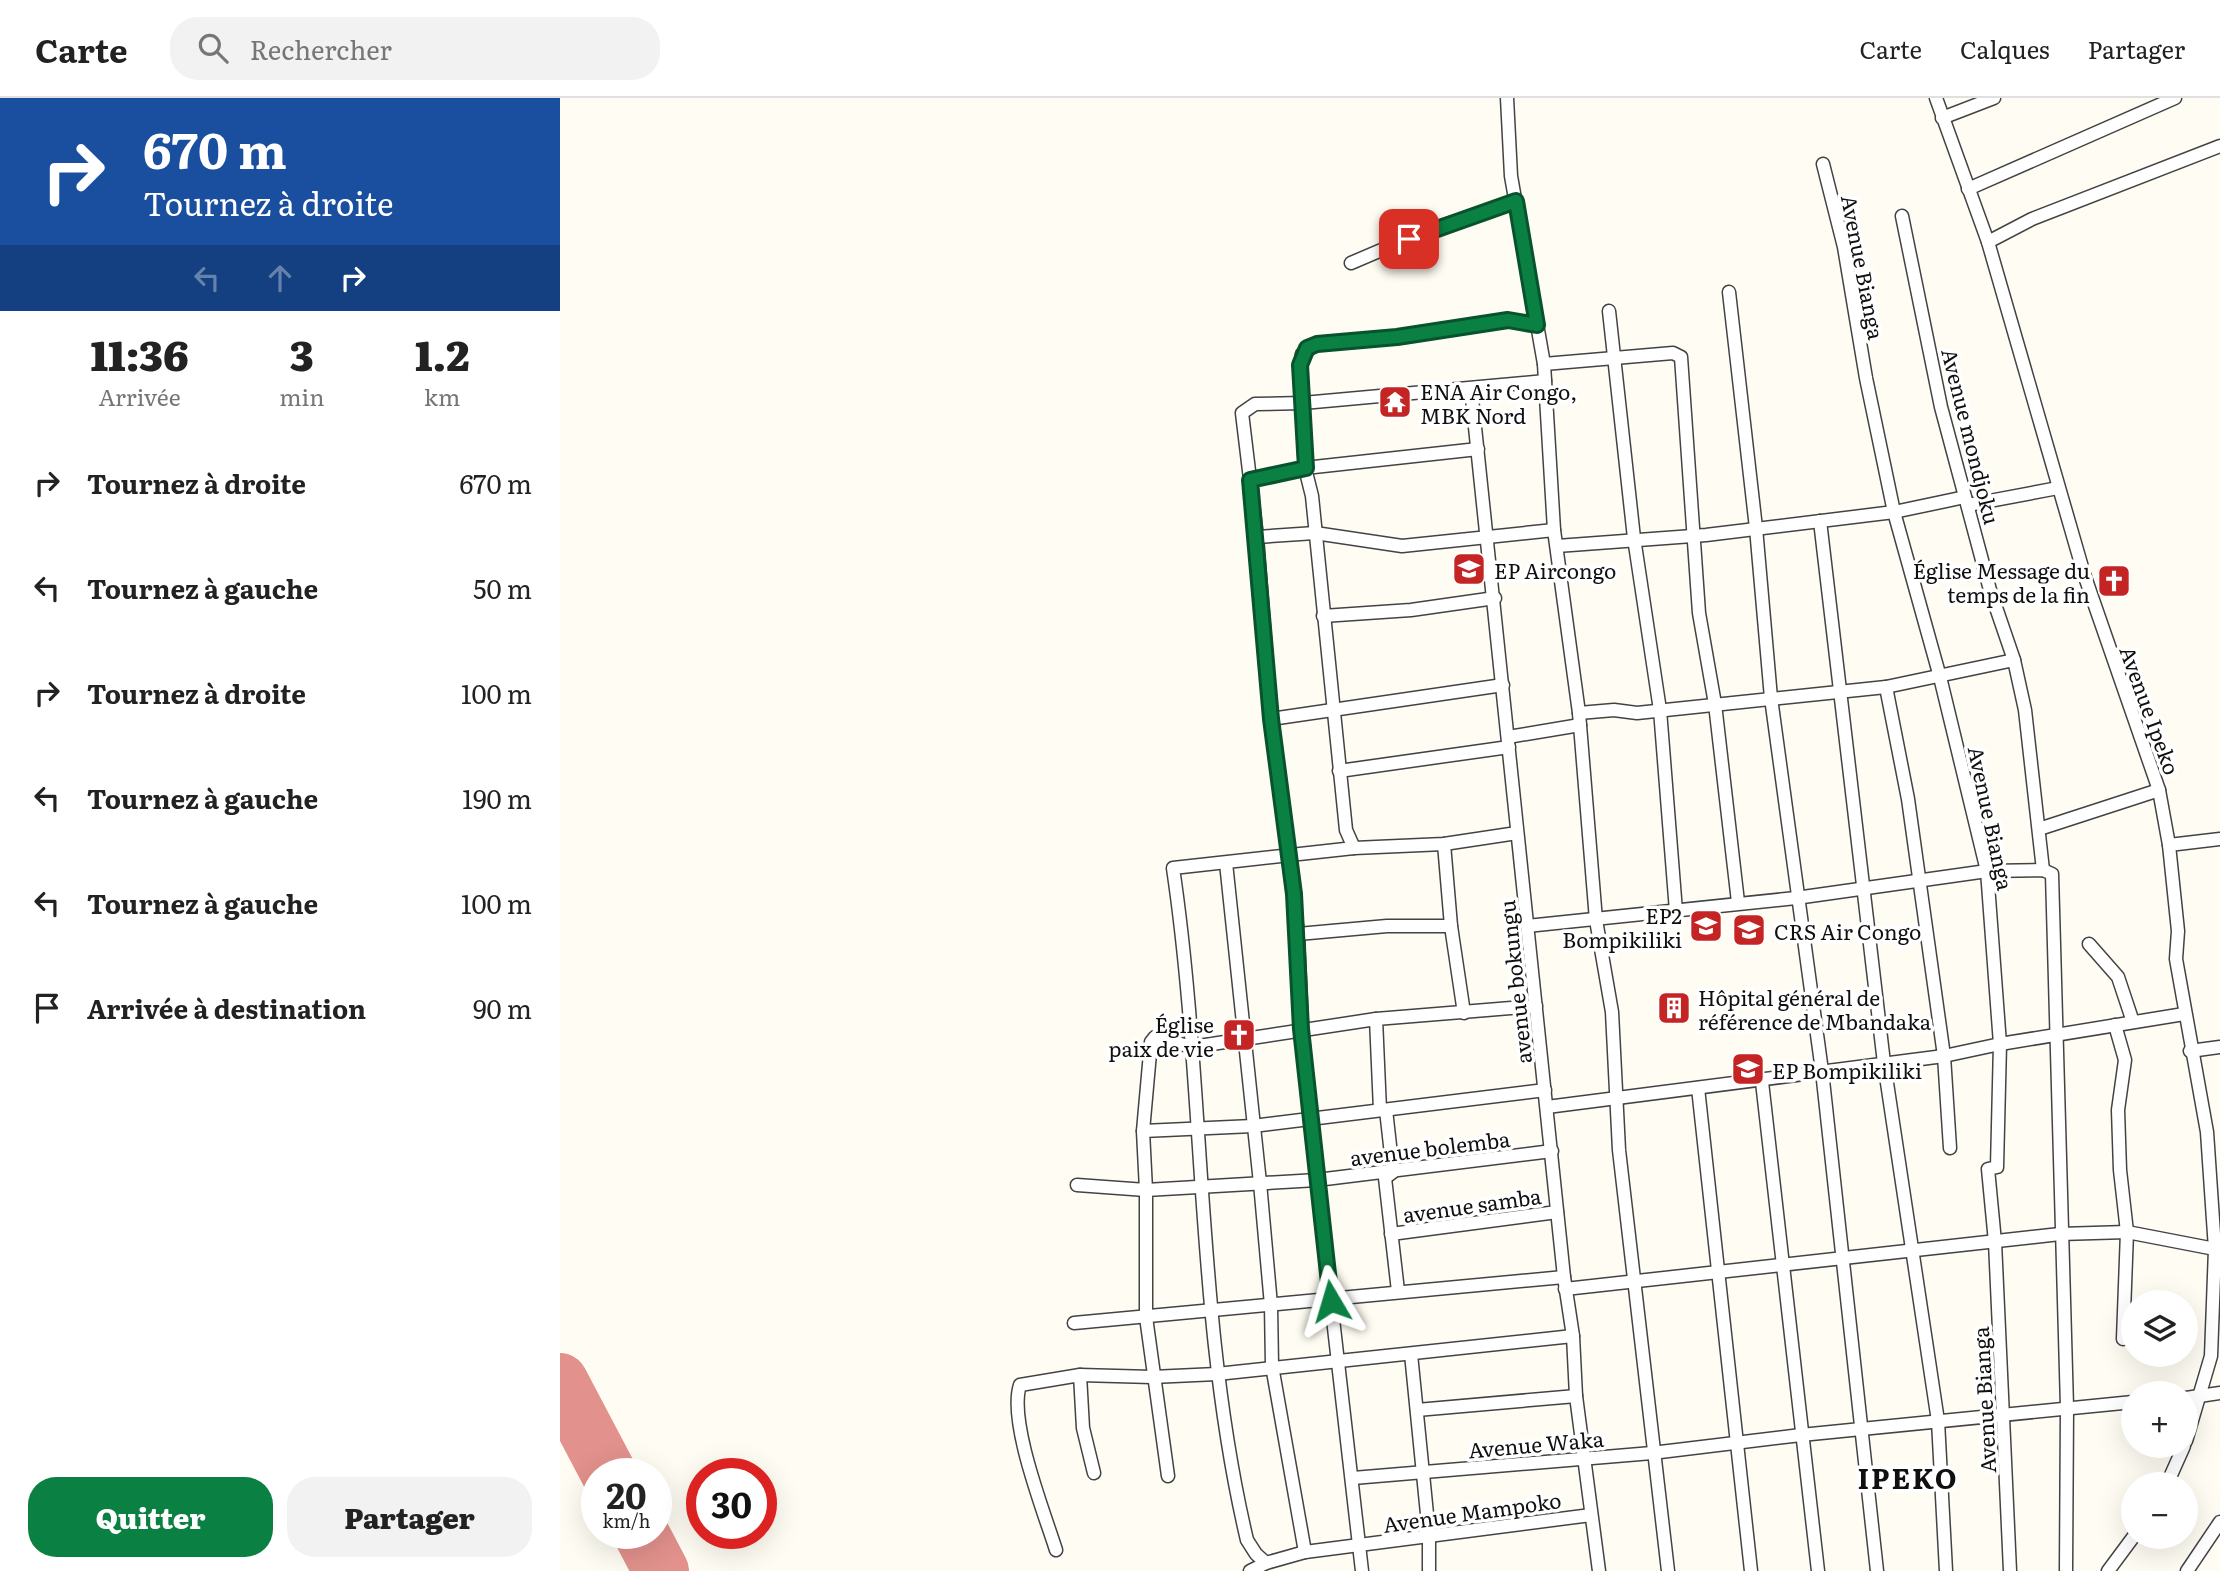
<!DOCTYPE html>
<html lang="fr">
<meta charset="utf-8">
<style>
body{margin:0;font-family:Literata,serif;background:#f2f2f2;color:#222;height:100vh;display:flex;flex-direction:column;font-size:26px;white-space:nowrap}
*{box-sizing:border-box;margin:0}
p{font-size:23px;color:#767676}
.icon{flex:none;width:38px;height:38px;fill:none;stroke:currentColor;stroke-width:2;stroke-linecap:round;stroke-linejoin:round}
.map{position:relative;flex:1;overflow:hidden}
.details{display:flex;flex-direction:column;background:#fff;width:560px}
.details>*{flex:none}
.hud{background:#1a4fa0;color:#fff;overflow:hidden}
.buttons{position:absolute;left:1561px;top:1192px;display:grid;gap:14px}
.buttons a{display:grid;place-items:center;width:77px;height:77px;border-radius:50%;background:#fff;box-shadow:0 7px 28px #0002;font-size:35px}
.speed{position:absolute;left:21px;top:1360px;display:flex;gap:14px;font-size:35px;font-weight:700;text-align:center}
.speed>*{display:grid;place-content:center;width:91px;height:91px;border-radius:50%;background:#fff;box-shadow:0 7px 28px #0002;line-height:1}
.speed small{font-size:18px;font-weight:400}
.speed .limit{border:10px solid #d22;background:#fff;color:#111}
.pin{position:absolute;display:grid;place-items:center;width:60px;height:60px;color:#fff;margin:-30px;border-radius:14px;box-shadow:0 4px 10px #0006}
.me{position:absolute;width:77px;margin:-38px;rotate:353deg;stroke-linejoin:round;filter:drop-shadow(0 0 5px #0008)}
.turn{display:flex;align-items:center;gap:24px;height:147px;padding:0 28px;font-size:32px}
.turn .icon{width:91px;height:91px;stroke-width:2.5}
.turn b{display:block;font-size:49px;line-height:60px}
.lanes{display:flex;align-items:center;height:66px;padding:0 28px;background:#0003;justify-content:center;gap:35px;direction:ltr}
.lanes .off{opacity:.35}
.eta{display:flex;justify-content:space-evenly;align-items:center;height:119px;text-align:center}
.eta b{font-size:42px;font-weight:800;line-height:49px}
.button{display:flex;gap:14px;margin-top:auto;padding:14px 28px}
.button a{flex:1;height:80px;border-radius:28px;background:#0b8043;color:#fff;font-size:28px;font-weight:800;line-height:80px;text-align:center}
.button a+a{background:#f2f2f2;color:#222}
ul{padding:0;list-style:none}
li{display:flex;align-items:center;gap:21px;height:105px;padding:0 28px}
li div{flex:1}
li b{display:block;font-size:26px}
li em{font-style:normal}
header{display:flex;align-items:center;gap:42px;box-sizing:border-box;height:98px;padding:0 35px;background:#fff;border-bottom:2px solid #e0e0e0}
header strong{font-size:33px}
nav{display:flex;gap:38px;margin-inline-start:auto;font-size:24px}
.search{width:490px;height:63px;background:#f2f2f2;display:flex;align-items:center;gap:18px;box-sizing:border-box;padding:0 24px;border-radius:28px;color:#767676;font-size:26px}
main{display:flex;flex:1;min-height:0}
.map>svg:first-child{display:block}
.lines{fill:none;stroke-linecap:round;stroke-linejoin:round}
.runway{stroke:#e2918c;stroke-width:56}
.minor-casing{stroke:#434343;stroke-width:15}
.minor{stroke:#fff;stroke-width:12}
.route-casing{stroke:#07532c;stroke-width:18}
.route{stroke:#0b8043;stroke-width:12}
.labels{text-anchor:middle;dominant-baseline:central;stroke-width:7;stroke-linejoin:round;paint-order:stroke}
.street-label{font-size:21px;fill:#101010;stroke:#fff}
.poi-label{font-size:21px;fill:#101010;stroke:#fff;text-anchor:start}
.district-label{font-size:28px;font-weight:bold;letter-spacing:2px;fill:#101010;stroke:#fff}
</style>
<header>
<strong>Carte</strong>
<div class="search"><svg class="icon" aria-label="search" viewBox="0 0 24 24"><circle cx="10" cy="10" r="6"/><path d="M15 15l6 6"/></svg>Rechercher</div>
<nav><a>Carte</a><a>Calques</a><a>Partager</a></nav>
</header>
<main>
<section class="details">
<div class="hud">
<div class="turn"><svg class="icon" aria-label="right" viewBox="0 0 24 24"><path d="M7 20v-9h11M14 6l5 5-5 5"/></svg><div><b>670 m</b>Tournez à droite</div></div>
<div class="lanes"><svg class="icon off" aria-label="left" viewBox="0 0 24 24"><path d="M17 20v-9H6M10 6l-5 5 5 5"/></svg><svg class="icon off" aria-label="ahead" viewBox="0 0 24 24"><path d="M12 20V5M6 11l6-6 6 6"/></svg><svg class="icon" aria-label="right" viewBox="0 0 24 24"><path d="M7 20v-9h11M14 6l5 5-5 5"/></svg></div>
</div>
<div class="eta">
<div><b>11:36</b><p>Arrivée</p></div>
<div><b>3</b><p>min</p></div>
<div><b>1.2</b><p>km</p></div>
</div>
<ul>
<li><svg class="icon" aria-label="right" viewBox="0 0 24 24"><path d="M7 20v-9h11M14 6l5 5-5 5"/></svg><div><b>Tournez à droite</b></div><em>670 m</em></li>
<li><svg class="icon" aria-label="left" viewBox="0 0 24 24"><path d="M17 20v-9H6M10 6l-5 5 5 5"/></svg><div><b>Tournez à gauche</b></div><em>50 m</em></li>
<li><svg class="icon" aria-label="right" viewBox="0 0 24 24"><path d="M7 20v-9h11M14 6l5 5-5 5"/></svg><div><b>Tournez à droite</b></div><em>100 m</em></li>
<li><svg class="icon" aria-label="left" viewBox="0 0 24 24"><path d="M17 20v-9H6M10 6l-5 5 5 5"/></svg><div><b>Tournez à gauche</b></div><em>190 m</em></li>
<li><svg class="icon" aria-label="left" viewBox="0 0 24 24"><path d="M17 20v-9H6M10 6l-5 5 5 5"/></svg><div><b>Tournez à gauche</b></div><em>100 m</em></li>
<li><svg class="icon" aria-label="arrive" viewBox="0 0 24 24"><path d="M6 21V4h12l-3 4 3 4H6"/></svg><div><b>Arrivée à destination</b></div><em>90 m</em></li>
</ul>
<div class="button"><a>Quitter</a><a>Partager</a></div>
</section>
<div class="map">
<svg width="1660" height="1473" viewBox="0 0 1660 1473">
<rect width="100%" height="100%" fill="#fffdf3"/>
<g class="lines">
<!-- runway -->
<g class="runway">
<path d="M0,1283L49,1376"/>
<path d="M81,1435L101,1473"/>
</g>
<defs>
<g id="minor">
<path d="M947,0L951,78L984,266L994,432L1019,615L1036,822L1052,914L1059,1052L1108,1473"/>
<path d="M1376,0L1428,144L1524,476L1599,692L1609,747L1618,833L1616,861L1647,1034L1655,1151L1651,1258L1626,1343"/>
<path d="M1382,20L1434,0"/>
<path d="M1263,66L1284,149L1306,280L1334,414L1380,579L1427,773L1440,946L1437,1069L1428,1071L1435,1144L1450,1473"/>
<path d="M1408,91L1615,0"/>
<path d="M1342,118L1381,309L1430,492L1454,562L1465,612L1483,772"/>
<path d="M1428,144L1472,121L1660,48"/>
<path d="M791,165L866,133L956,103"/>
<path d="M1169,194L1196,430L1211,600L1262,973L1317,1473"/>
<path d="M1049,213L1074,440L1100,612L1116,813"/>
<path d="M984,266L1113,255L1121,259L1139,515L1155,606L1178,804"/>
<path d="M911,291L1004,1179L1013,1238L1016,1298L1039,1473"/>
<path d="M690,382L745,370L918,351"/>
<path d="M1408,407L1498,390"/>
<path d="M1260,423L1324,965L1378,1323L1386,1473"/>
<path d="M697,439L755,435L842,448L994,432"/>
<path d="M997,448L1146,437L1334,414L1405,399"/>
<path d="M763,518L851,512L935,500"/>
<path d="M1326,589L1348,701L1384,958L1390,1050"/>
<path d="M1019,615L1054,612L1077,615L1326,589L1454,562"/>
<path d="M711,621L943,587"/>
<path d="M948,639L1020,627"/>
<path d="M779,673L949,649"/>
<path d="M1479,731L1599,692"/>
<path d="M957,735L884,746L794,750L613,770C646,993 635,1222 687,1442L696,1456L706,1465L745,1454L1031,1417"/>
<path d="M884,746L891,828L904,915"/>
<path d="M1609,747L1660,741"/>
<path d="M794,750L786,732L752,398L745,370L740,267L742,256L757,246L837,239L948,222L977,227"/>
<path d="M666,765L700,1085L711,1207L712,1268L745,1454"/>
<path d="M967,828L1236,800L1427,773L1483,772L1492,776L1507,1309L1506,1473"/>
<path d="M738,836L827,828H891"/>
<path d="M1529,846L1558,879L1573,924"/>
<path d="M816,921L820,1012"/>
<path d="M1555,927L1565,962L1558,1012L1560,1072L1567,1134L1563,1241"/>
<path d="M1630,953L1660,949"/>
<path d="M1202,984L1258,1473"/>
<path d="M1138,990L1191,1473"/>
<path d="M987,1009L1384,958L1440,946L1624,916"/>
<path d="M826,1012L833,1074L825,1080L838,1193"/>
<path d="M583,1033L693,1028L985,992"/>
<path d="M517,1087L586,1092L583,1033L591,944L595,939L632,949L816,921L976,908"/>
<path d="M831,1136L997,1114"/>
<path d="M1005,1191L1500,1136L1567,1134L1655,1151"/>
<path d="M514,1225L1004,1179"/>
<path d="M851,1256L869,1436V1473"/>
<path d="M520,1277L592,1279L657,1276L1013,1238"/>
<path d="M1626,1300L1660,1295"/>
<path d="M857,1312L1016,1298"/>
<path d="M608,1378L586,1219V1092L757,1082L992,1053"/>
<path d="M793,1380L1092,1355L1241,1337L1573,1304"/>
<path d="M1607,1386L1624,1348"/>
<path d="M496,1452C484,1414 448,1323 460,1287L520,1277L523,1330L534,1375"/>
<path d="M690,1473L706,1465"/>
<path d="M802,1473L757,1082L742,931L738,836L711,621L697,439L682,315L695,306L743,305L985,283"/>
<path d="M1548,1473L1574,1438"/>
<path d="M1627,1473L1660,1424"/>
</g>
</defs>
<!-- minor casing -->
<use href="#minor" class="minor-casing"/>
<!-- minor -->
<use href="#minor" class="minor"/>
</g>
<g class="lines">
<defs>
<path id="route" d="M771,1203L741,931L734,796L711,621L690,382L746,370L740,267L747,250L757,246L837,239L948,222L977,227L956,103L849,141"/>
</defs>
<!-- route casing -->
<use href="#route" class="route-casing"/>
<!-- route -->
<use href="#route" class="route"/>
</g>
<!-- icons -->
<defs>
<symbol id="temple-square" viewBox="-11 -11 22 22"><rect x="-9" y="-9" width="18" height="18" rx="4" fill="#c42524" stroke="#fff"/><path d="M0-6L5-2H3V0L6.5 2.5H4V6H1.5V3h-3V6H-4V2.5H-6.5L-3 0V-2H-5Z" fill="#fff"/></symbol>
<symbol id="school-square" viewBox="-11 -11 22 22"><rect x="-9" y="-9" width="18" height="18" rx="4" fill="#c42524" stroke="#fff"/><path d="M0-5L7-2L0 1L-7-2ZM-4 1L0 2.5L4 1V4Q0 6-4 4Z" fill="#fff"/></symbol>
<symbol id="church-square" viewBox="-11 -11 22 22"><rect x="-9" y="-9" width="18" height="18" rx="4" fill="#c42524" stroke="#fff"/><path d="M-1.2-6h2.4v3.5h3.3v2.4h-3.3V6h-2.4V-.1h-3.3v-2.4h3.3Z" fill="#fff"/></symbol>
<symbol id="building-square" viewBox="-11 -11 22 22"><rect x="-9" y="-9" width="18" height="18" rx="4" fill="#c42524" stroke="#fff"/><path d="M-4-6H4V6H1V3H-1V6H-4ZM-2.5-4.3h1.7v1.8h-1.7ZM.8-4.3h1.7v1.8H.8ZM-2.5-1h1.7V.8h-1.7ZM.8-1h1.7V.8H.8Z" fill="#fff"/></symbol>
</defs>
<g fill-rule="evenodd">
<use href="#temple-square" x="816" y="285" width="38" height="38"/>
<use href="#school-square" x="890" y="452" width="38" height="38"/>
<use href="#church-square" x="1535" y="464" width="38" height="38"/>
<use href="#school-square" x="1127" y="809" width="38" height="38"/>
<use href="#school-square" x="1170" y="813" width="38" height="38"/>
<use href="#building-square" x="1095" y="891" width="38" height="38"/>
<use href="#church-square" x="660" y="918" width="38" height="38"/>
<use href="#school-square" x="1169" y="952" width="38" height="38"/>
</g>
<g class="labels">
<!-- street labels -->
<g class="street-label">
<text transform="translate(1304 169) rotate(79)">Avenue Bianga</text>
<text transform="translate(1412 338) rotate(76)">Avenue mondjoku</text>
<text transform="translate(1591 612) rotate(70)">Avenue Ipeko</text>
<text transform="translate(1432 720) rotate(78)">Avenue Bianga</text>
<text transform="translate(954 884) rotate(-96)">avenue bokungu</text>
<text transform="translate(870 1049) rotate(-7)">avenue bolemba</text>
<text transform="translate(912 1106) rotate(-8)">avenue samba</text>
<text transform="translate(1423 1302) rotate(-93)">Avenue Bianga</text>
<text transform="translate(976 1345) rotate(-5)">Avenue Waka</text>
<text transform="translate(912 1413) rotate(-8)">Avenue Mampoko</text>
</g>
<!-- poi labels -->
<g class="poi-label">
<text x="860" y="292">ENA Air Congo,<tspan x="860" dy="24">MBK Nord</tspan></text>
<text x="934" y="471">EP Aircongo</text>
<text x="1530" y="471" text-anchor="end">Église Message du<tspan x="1530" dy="24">temps de la fin</tspan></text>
<text x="1122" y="816" text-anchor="end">EP2<tspan x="1122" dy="24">Bompikiliki</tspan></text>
<text x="1214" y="832">CRS Air Congo</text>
<text x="1138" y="898">Hôpital général de<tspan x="1138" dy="24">référence de Mbandaka</tspan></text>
<text x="654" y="925" text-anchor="end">Église<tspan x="654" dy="24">paix de vie</tspan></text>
<text x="1212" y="971">EP Bompikiliki</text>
</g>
<!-- district labels -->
<g class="district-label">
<text x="1348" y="1379">IPEKO</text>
</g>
</g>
</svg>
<div class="buttons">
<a><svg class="icon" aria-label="layers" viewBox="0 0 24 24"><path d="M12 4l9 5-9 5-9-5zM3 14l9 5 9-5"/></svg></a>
<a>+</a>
<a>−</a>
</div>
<div class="speed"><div>20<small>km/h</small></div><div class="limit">30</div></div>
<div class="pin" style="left:849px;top:141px;background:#d93025"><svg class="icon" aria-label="arrive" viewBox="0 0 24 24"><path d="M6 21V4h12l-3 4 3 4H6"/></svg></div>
<svg class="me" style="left:771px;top:1203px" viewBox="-20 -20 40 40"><path d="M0-17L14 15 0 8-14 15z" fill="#0b8043" stroke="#fff" stroke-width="4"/></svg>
</div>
</main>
